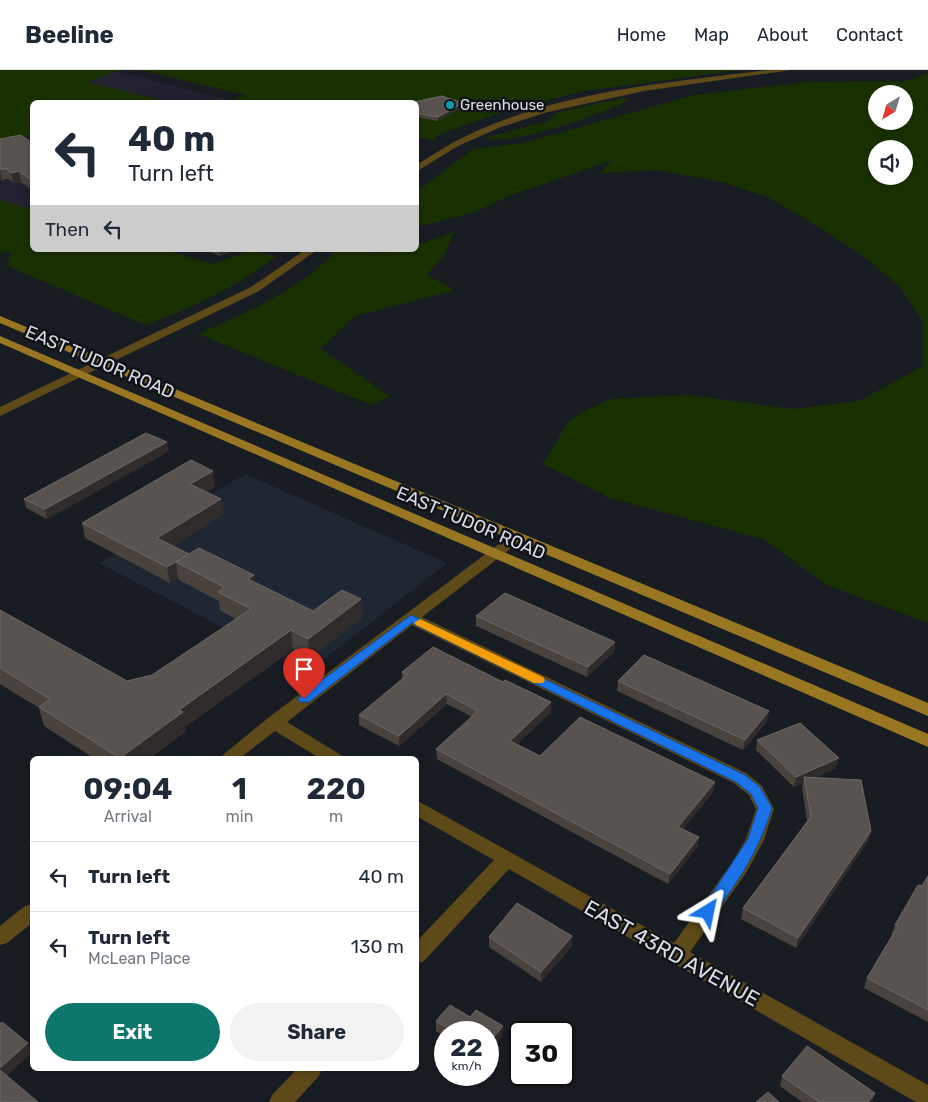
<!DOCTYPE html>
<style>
body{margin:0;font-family:Rubik,sans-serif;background:#f2f2f3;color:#1f2937;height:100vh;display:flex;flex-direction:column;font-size:19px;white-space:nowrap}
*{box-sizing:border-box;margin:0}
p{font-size:16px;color:#747a83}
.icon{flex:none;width:28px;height:28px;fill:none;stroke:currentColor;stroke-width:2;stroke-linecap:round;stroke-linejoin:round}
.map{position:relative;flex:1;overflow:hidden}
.panel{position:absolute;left:30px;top:686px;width:389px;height:315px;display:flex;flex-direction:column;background:#fff;border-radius:8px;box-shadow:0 2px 8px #0003}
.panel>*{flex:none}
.top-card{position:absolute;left:30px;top:30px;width:389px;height:152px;border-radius:8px;box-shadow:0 2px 8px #0003;background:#fff;color:#1f2937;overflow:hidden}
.needle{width:32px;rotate:217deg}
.tools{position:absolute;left:868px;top:15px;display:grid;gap:10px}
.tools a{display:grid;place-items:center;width:45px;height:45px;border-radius:50%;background:#fff;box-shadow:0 2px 8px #0003;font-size:25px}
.speed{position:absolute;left:434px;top:951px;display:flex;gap:10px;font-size:25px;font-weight:700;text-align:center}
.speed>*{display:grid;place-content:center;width:65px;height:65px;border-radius:50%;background:#fff;box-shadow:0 2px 8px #0003;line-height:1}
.speed small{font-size:12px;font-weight:400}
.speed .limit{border:2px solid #111;border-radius:8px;background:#fff;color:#111}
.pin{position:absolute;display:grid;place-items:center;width:42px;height:42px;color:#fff;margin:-51px -21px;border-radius:50% 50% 50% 0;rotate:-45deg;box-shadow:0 0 5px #0007}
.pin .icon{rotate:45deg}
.me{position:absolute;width:55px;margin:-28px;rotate:35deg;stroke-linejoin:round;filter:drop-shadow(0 0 4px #0008)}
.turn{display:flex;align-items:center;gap:18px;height:105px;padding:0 15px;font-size:22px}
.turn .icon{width:65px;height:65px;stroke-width:2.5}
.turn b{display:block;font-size:35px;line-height:42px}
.then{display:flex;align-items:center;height:48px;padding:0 15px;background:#0003;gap:10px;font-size:19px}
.eta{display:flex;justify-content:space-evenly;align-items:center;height:85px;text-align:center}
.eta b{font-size:30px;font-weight:700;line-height:35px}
.primary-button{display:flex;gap:10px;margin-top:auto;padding:10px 15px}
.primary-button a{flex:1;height:58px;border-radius:30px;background:#0f766e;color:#fff;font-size:20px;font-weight:700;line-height:58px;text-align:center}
.primary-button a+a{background:#f2f2f3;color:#1f2937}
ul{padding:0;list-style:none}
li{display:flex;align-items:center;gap:15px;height:70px;padding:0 15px;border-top:1px solid #e0e1e3}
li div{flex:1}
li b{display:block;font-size:19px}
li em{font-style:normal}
header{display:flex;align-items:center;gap:30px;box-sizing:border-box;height:70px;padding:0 25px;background:#fff;border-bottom:1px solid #e0e1e3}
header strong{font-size:24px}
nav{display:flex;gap:28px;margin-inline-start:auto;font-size:18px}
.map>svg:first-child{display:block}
.built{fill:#1f2732}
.education{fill:#232131}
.green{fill:#193100;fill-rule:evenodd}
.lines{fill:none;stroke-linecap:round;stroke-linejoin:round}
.minor{fill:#5e4918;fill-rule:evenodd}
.tertiary{fill:#5e4918;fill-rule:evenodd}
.primary{fill:#972;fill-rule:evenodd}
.wall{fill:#49423d}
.shaded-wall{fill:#2f2c2b}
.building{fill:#59534f;stroke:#6d6866}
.route{fill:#1a73e8;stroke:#114b97}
.slow{fill:#f59e0b}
.culture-dot{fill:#0f9aa8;stroke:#0f1319;stroke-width:2}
.labels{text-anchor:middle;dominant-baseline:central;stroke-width:5;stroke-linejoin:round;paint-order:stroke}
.far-poi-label{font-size:15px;fill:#dbdee3;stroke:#0f1319;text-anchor:start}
.street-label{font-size:18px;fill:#dbdee3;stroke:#0f1319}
.near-street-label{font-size:21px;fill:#dbdee3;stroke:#0f1319}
</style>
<header>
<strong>Beeline</strong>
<nav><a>Home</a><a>Map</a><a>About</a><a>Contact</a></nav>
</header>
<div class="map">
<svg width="928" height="1032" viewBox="0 0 928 1032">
<rect width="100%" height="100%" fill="#181d23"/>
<!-- built -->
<path class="built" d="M245,404L447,493L308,602L99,493Z"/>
<!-- education -->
<path class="education" d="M0,0H114L237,32H32V177L0,179Z"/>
<!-- green -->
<g class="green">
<path d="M0,0H121L87,12L169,32H32V65L0,70Z"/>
<path d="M140,0H741L584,21L507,40L438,65L435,70L416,67V32H229L245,25Z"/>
<path d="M928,3V553L827,515L763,469L610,428L543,394L568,352L582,342L611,329L688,325L793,339L859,331L923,296V251L900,217L861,184L794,142L770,128L722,112L657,100L599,103L612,90L504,128L475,142L416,157V122L473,79L524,73L694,25L809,12L908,11ZM876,24H904V51H876ZM876,79H904V106H876Z"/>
<path d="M623,28L629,31C598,44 516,76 485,68L549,51L559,42Z"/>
<path d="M0,130L32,139V180H166L212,194L249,181L277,186C237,217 193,237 146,255L7,196L11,182L0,183Z"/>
<path d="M454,162L443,187L426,205L455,220L355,246L320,279L390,326L371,335L198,264C247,242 300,221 336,180L385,183L397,180H416V175Z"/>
</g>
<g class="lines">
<!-- minor -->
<g class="minor">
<path d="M517,463L524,467L522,470L422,547L746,703L762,716L774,739L764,770L746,803L690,882L928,1015V1032H916L509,799L423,892L416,894V872L494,790L416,746V730L674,873L732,793L746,769L756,739L749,725L734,713L412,555L287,652L341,685L344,689H321L275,661L239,689H218L268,648L512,464Z"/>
<path d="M32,834V853L7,873L0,875V856L25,836Z"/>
<path d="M297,999H322L319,1006L295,1032H269L272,1025Z"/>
</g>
<!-- tertiary -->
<g class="tertiary">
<path d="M769,0H791L644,21L548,42L501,57L458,76L416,102V95C428,88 440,80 452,73C548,22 664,13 769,0Z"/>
<path d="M305,180H317L259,221L0,346V337L251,217Z"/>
</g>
<!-- primary -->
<g class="primary">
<path d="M0,246L928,633V646L0,253Z"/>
<path d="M0,266L928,664V677L0,273Z"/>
</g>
</g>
<!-- wall -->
<g class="wall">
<path d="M416,32L463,37L438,51L416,47Z"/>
<path d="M0,69L32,73V120L21,112L13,113L9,109L0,110Z"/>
<path d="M206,180H236L220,186Z"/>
<path d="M169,381L47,449L26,438L24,429Z"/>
<path d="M215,416L206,422L221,429L223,444L173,476L189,484L255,512L313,541L361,529L362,548L310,587L293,579L185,657L186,661L149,689H95L44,656L39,638L0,614V540L127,611L152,605L236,549L220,540L219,531L179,510L178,508L170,513L85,468L82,453Z"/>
<path d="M476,546L615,572L614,582L587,607L476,556Z"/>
<path d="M402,602L551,642L517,674L540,686L715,712L713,722L683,759L699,767L697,777L668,814L437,689L436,679L472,647L447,634L399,676L359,655V645L402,609Z"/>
<path d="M618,611L767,651L743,680L617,621Z"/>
<path d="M757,670L836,698L816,707L871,761L868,771L796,878L741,849L743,838L807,751L802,717L803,713L794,717L756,680Z"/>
<path d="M928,806V952L864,918L867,908L893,865H891L895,855L922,816Z"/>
<path d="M489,867L572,876L541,912L489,877Z"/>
<path d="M470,947L502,966L488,984V962H445V967L436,961V951Z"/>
<path d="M782,1006L875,1023L872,1032H802L780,1016Z"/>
</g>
<!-- shaded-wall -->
<g class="shaded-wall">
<path d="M463,33V37L438,51V47Z"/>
<path d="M0,99L2,109L0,110Z"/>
<path d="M19,101L21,112L13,113L11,103Z"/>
<path d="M219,180H236L220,186Z"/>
<path d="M167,372L169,381L47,449L45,439Z"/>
<path d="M213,401L215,416L192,430L190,414Z"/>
<path d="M221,429L223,444L160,484L157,468Z"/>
<path d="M189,484L176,492L178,508L170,513L167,497Z"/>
<path d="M254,505L256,524L248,509Z"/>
<path d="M361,529L362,548L310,587L308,569Z"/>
<path d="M291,560L293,579L185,657L186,661L149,689H120V688L179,640Z"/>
<path d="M615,572L614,582L587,607L588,597Z"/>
<path d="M446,624L447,634L399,676V666Z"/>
<path d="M551,632V642L510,681V671Z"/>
<path d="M769,641L767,651L743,680L745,670Z"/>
<path d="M839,688L836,698L805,712L804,707L803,713L794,717L796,707Z"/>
<path d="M715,712L713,722L677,767L678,757Z"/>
<path d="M871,761L868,771L796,878L798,868Z"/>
<path d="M699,767L697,777L668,814L670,804Z"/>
<path d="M572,866V876L541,912V902Z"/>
<path d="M503,956L502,966L488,984V974Z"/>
<path d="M28,973L32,983L3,1009L0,1002V998Z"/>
<path d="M875,1023L872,1032H868Z"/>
</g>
<!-- building -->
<g class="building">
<path d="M442,26L463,33L438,47L416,43V32H414Z"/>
<path d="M21,65L32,73V111L19,101L11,103L7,99H0V69Z"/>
<path d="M146,363L167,372L45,439L24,429Z"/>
<path d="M191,390L213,401L190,414L221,429L157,468L189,484L167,497L82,453Z"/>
<path d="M199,478L254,505L248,509L313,541L342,520L361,529L308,569L291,560L179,640L183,642L120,688L39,637L50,629L0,598V540L127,611L152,605L251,539L218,522L224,517L176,492Z"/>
<path d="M505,523L615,572L588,597L476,546Z"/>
<path d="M433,577L503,612L505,610L551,632L510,671L540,686L580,647L715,712L678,757L699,767L670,804L436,679L478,641L446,624L399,666L359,645L407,605L402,602Z"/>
<path d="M644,585L769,641L745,670L618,611Z"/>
<path d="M800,653L839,688L796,707L757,670Z"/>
<path d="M804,707L861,710L871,761L798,868L743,838L811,747Z"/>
<path d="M928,806V940L867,908L898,856L895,855L918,815L922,816Z"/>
<path d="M517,833L572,866L541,902L489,867Z"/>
<path d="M450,935L470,947L476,940L503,956L488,974V962H454L436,951Z"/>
<path d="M2,952L28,973L0,998V954Z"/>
<path d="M807,976L875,1023L868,1032H819L782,1006Z"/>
<path d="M0,1000L38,1032H0Z"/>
<path d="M768,1022L779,1032H756Z"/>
</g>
<!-- route -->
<path class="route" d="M411,545L745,705L760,717L772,738C758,783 740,808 713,846L708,848L703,846L700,842L748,769L758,738L751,724L736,712L412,553L309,632H300L298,629L300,626Z"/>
<!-- slow -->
<path class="slow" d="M420,549L543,607L545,610L543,613H534L416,555L414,553Z"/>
<!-- markers -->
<circle class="culture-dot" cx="450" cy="35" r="5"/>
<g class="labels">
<!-- far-poi labels -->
<g class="far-poi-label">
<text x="460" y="35">Greenhouse</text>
</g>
<!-- street labels -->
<g class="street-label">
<text transform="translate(100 292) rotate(23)">EAST TUDOR ROAD</text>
<text transform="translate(471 453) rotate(23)">EAST TUDOR ROAD</text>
</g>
<!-- near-street labels -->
<g class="near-street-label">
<text transform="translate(672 883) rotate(29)">EAST 43RD AVENUE</text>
</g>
</g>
</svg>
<div class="tools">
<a><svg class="needle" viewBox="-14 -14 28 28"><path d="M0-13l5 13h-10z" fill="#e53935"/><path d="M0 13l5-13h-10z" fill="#747a83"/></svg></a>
<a><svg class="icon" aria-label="sound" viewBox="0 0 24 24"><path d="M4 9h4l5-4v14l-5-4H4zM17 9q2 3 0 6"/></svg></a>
</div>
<div class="speed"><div>22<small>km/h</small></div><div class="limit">30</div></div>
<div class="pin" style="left:304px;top:629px;background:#d93025"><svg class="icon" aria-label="arrive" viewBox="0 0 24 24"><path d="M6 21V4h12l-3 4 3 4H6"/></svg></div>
<svg class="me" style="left:708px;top:842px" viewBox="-20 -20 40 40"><path d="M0-17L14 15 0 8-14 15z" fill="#1a73e8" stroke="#fff" stroke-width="4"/></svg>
<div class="top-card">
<div class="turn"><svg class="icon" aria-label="left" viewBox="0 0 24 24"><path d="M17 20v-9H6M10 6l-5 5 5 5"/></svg><div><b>40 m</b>Turn left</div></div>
<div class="then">Then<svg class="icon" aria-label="left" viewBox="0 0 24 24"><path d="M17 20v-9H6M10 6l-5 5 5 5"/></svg></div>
</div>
<section class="panel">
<div class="eta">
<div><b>09:04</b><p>Arrival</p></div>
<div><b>1</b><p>min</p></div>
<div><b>220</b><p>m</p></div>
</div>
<ul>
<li><svg class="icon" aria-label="left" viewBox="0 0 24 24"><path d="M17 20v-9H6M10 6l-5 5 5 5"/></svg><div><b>Turn left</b></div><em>40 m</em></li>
<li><svg class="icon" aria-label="left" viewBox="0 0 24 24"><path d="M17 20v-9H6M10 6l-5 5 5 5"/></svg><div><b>Turn left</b><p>McLean Place</p></div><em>130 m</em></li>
</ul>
<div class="primary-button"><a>Exit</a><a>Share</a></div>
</section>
</div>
